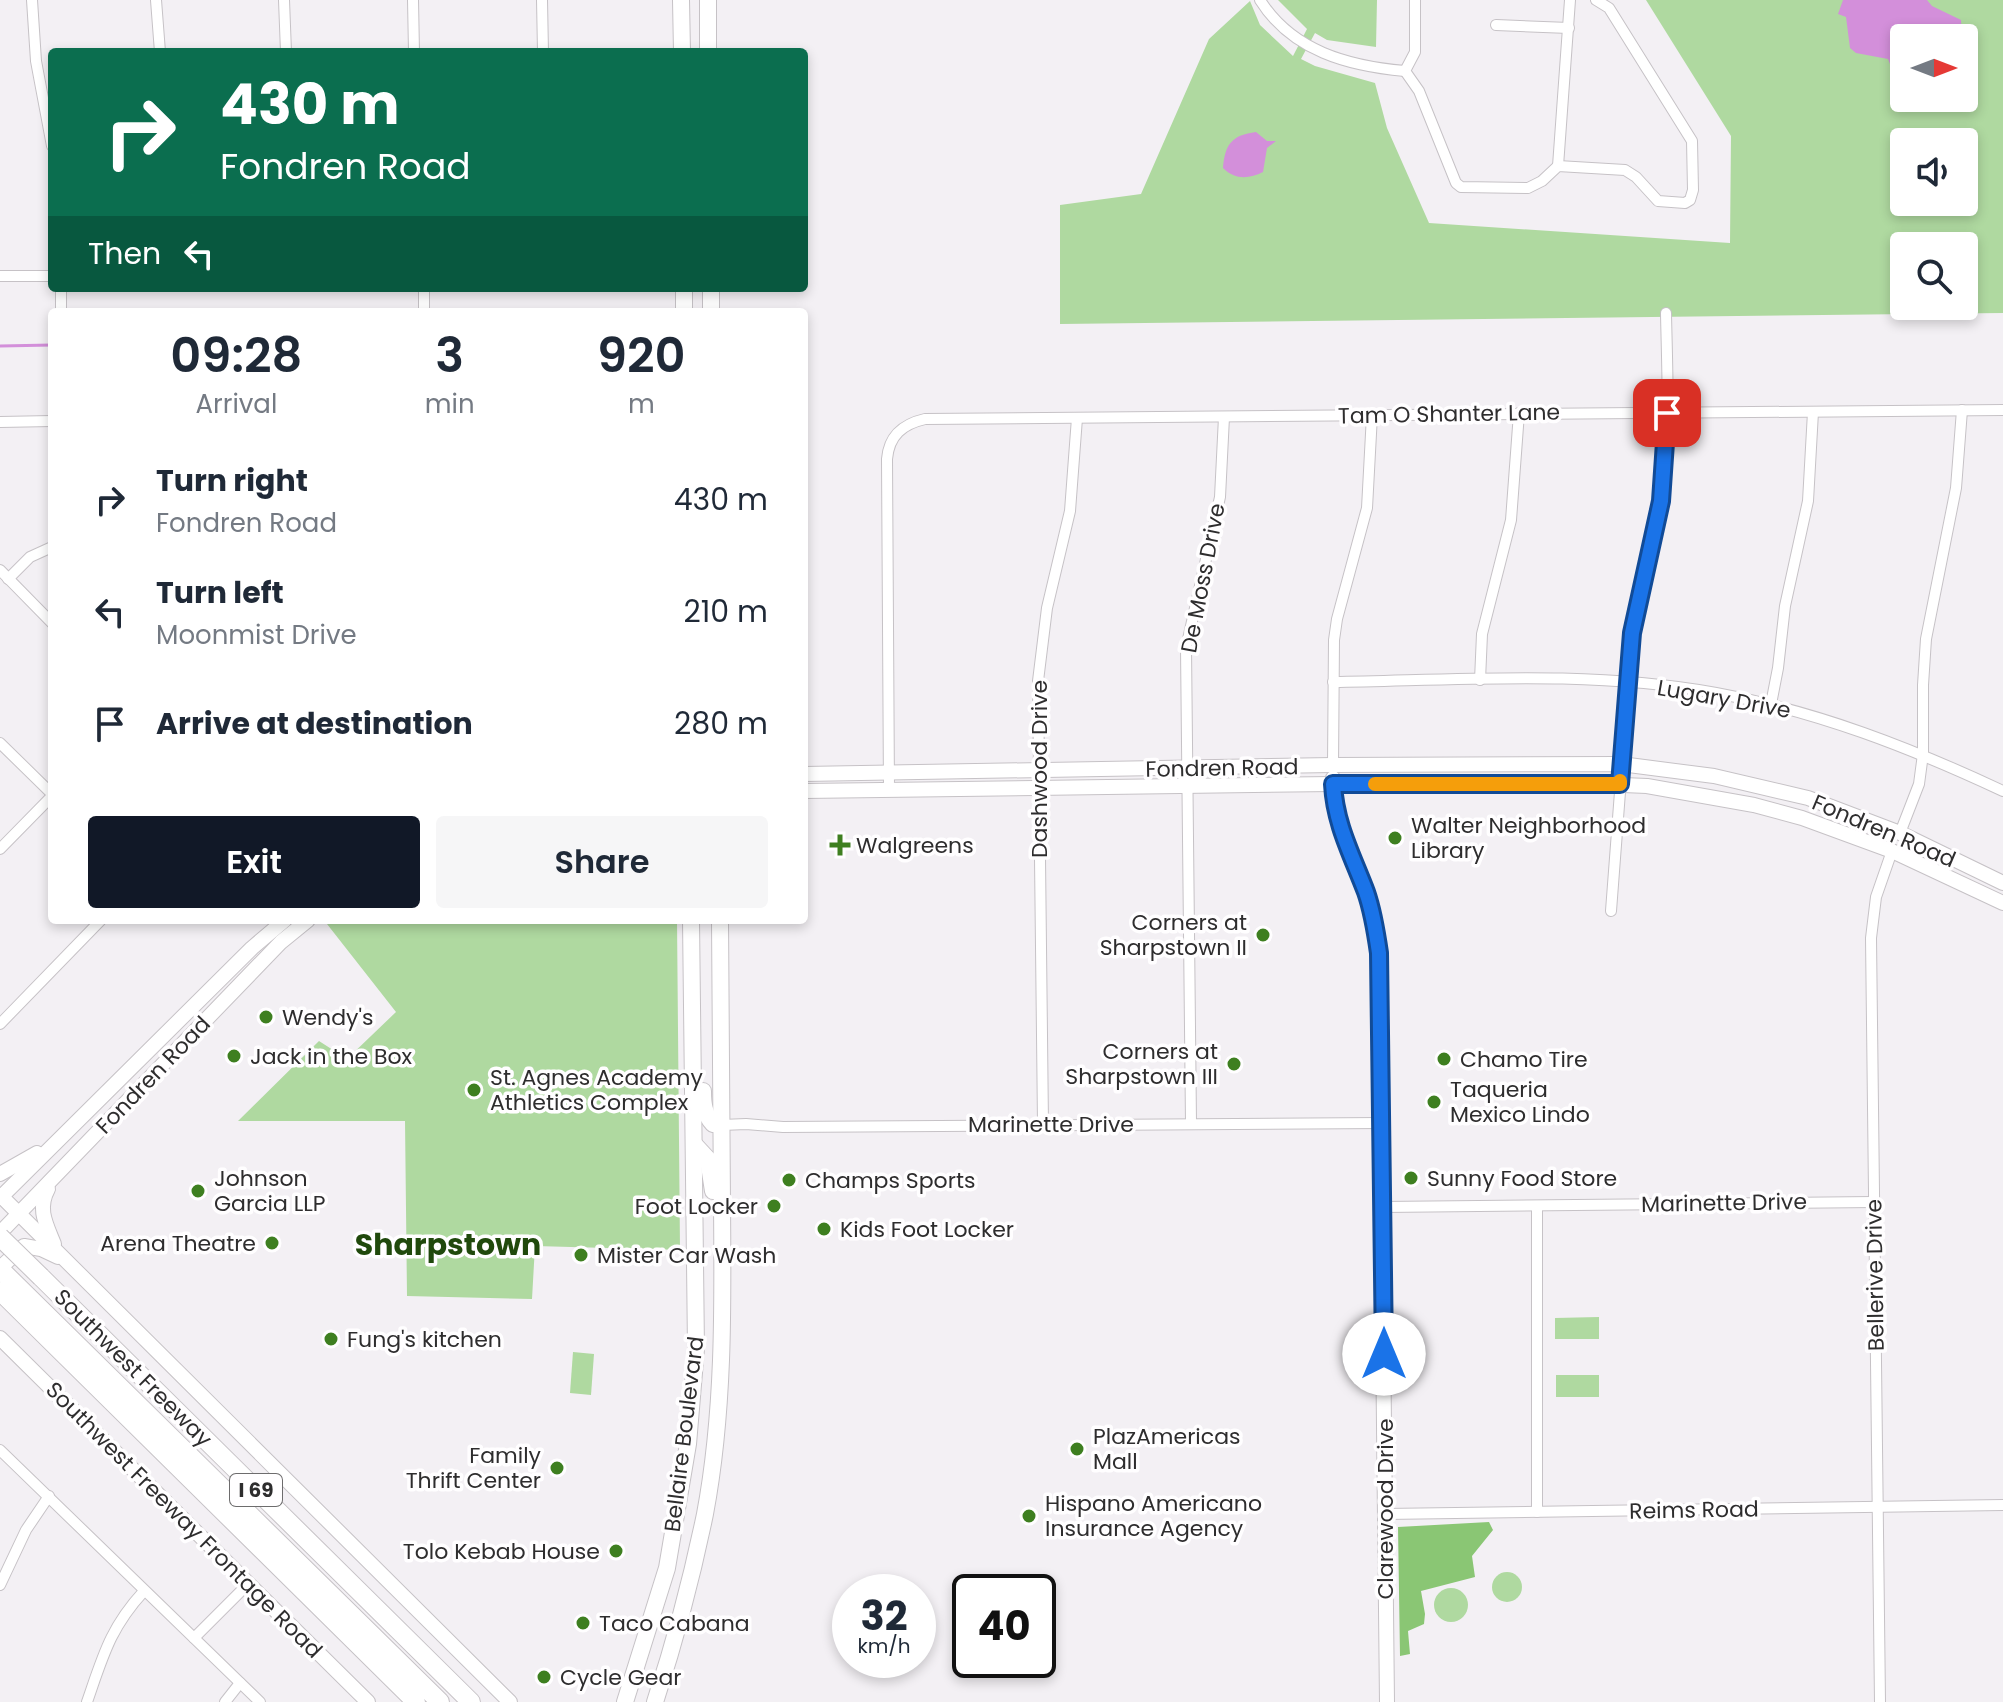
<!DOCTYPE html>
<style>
body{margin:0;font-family:Poppins,sans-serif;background:#f6f6f7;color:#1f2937;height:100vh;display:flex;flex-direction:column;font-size:30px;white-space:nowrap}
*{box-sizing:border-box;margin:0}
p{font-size:26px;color:#747a83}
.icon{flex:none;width:44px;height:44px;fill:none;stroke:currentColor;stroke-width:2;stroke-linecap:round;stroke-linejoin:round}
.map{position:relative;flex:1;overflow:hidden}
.details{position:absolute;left:48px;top:308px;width:760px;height:616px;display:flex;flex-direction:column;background:#fff;border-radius:8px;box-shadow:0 4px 12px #0003}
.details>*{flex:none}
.top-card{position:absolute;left:48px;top:48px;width:760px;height:244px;border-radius:8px;box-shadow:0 4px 12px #0003;background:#0b6e4f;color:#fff;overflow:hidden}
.needle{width:52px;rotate:90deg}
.tools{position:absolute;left:1890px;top:24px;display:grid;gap:16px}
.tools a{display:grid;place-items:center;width:88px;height:88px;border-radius:8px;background:#fff;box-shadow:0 4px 12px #0003;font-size:40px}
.speed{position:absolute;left:832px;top:1574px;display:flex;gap:16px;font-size:40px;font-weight:700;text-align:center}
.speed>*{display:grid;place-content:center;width:104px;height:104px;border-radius:50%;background:#fff;box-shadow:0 4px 12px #0003;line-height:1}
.speed small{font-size:20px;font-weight:400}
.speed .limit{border:4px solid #111;border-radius:12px;background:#fff;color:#111}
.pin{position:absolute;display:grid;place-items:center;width:68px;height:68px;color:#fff;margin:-34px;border-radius:16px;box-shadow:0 4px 12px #0006}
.me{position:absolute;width:88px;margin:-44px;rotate:0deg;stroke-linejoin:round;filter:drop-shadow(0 0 6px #0008)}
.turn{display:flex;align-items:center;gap:28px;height:168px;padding:0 40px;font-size:36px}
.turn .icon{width:104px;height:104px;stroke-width:2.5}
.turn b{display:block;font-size:56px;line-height:68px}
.then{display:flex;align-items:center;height:76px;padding:0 40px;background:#0003;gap:16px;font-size:30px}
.eta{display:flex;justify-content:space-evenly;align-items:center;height:136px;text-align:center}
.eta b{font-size:48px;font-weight:600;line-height:56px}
.button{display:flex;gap:16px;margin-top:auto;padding:16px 40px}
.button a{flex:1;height:92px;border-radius:8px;background:#111827;color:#fff;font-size:32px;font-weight:600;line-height:92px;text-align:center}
.button a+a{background:#f6f6f7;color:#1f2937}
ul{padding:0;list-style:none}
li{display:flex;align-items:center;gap:24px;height:112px;padding:0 40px}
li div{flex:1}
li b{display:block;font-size:30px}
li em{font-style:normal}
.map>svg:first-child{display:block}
.green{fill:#afd9a0;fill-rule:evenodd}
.forest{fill:#8ac674}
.water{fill:#d38fda}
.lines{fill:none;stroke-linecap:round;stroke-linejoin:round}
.stream{stroke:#d38fda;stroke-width:3}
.street-casing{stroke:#c6c2c6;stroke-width:12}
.secondary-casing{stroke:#c6c2c6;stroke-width:16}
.primary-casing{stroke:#c6c2c6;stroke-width:18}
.highway-casing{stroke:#c6c2c6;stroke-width:20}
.street{stroke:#fff;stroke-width:10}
.secondary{stroke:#fff;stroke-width:14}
.primary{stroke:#fff;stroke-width:16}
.highway{stroke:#fff;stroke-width:18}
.highway-bridge-casing{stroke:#c6c2c6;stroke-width:20;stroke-linecap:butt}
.highway-bridge{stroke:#fff;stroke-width:18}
.route-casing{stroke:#114b97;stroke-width:20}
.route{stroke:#1a73e8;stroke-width:14}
.slow{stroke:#f59e0b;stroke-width:14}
.poi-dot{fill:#3e7f20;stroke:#fffeff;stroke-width:3}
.labels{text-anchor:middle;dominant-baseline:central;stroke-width:7;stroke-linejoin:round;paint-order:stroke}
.shield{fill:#fffeff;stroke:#6d6c6d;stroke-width:2}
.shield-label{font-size:20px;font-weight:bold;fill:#2e2d2e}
.street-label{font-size:22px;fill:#2e2d2e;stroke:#fffeff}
.poi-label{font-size:22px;fill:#2e2d2e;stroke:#fffeff;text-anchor:start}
.district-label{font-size:30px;font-weight:bold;fill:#20490c;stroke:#fffeff}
</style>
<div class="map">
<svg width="2003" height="1702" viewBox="0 0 2003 1702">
<rect width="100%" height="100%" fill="#f3f0f4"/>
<!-- green -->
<g class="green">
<path d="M1278,0H1377L1376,47L1327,40L1315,33L1301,59L1315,66L1375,83L1387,128L1429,223L1730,243L1731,136L1646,0H2003V313L1060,324V205L1141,194L1209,39L1250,1L1260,25L1293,56L1307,29ZM1904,38H1964V98H1904ZM1904,142H1964V202H1904ZM1904,246H1964V306H1904Z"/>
<path d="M334,920H677L680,1250L535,1246L532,1299L407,1296L405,1121H238L319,1041L347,1059L396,1012L327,924Z"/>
<path d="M1599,1317V1339H1555V1318Z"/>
<path d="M573,1352L594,1354L591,1395L570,1393Z"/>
<rect x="1556" y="1375" width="43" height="22"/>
<circle cx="1507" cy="1587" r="15"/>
<circle cx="1451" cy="1605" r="17"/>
</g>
<!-- forest -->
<path class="forest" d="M1489,1522L1493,1530L1472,1556L1475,1577L1421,1591L1425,1614L1424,1624L1408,1631L1410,1654L1400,1656L1398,1527Z"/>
<!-- water -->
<g class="water">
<path d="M1843,0H1927L1932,6L1961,20L1962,38H1904V66L1890,64L1888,59L1856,53L1850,48L1846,17L1838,14Z"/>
<path d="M1256,132L1267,141H1276L1267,148L1263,172C1249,179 1235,180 1223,168C1225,144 1232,135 1256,132Z"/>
</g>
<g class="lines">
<!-- stream -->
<path class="stream" d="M0,346L52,345"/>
<defs>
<g id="street">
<path d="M32,0L36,61L52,146"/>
<path d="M156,0L160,52"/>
<path d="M284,0L286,52"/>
<path d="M413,0L414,52"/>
<path d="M542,0L543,52"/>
<path d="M1260,0C1292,51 1348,66 1405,71"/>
<path d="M1415,0V52L1405,71L1419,91L1456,183L1461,187L1528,188L1542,181L1558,166L1625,170L1636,177L1658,201L1685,203L1690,200L1693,190L1692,141L1609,8L1596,0"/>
<path d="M1496,25L1569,28"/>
<path d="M1558,166L1570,0"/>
<path d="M0,276H52"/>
<path d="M61,288V312"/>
<path d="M424,312V288"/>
<path d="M0,422L52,421"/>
<path d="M0,570L52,623"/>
<path d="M8,579L30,557L52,547"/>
<path d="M1480,680L1482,634L1511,520L1519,413"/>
<path d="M1333,682C1460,680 1591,670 1716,693C1817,711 1911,748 2003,791"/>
<path d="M1771,704L1778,668L1785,606L1808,501L1813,412"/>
<path d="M0,743L52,794"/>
<path d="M1333,765L1334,640L1337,619L1367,508L1372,415"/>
<path d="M889,791L887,459C889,435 903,424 925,419L2003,410"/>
<path d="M1900,833L1919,784L1923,754V685L1926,639L1956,488L1962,410"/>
<path d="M0,849L52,796"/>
<path d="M1611,911L1632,633C1641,580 1658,529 1664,475C1670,422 1667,366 1666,313"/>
<path d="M0,1024L101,920"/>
<path d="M1191,1123L1186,648L1220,497L1224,417"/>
<path d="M1043,1124L1038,681L1047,608L1070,511L1077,418"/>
<path d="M722,1125L746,1124L783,1127L1381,1123"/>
<path d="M1537,1206V1512"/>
<path d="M1383,1207L1874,1202"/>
<path d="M0,1450L260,1702"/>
<path d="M1385,1514L2003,1505"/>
<path d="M0,1585L26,1530L49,1496"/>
<path d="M194,1638L248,1584"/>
<path d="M87,1702C103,1656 110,1628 144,1591"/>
<path d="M225,1702L240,1683"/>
<path d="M1880,1702L1871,938L1876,897L1892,851"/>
</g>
<g id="secondary">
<path d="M804,774L1333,765L1621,764L1714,776L1808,798L1900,833L2003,883"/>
<path d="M1333,778C1332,819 1351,852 1365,890C1374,913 1378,938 1379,963L1387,1702"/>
<path d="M804,791L1333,784L1576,783L1647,786L1754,805L1802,818L1892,851L2003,903"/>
<path d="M0,1174L37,1153"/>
<path d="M48,1189C37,1209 46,1224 54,1244"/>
<path d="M0,1195L510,1702"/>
<path d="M0,1198L252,948L285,920"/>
<path d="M0,1233L281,942L308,920"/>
<path d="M0,1268L24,1246L41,1249L58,1257"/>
<path d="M0,1338L368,1702"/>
</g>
<g id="primary">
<path d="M681,0L682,52"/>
<path d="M708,0V52"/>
<path d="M684,288V312"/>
<path d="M711,288V312"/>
<path d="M703,1091C703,1103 704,1114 713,1124L722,1125"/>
<path d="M695,1145L708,1159L713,1191"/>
<path d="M625,1702L667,1568L688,1444L696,1349L691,920"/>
<path d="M655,1702C675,1641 692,1577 705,1514C724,1413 723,1308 722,1205C722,1110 720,1015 720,920"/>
</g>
<g id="highway">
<path d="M0,1269L440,1702"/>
<path d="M41,1277L471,1702"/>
<path d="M0,1291L416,1702"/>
</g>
</defs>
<!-- street casing -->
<use href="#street" class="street-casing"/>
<!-- secondary casing -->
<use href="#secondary" class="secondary-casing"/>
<!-- primary casing -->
<use href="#primary" class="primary-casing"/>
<!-- highway casing -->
<use href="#highway" class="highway-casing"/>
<!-- street -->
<use href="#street" class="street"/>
<!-- secondary -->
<use href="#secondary" class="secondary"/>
<!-- primary -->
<use href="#primary" class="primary"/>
<!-- highway -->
<use href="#highway" class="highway"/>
<defs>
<path id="highway-bridge" d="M0,1237L41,1277"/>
</defs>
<!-- highway-bridge casing -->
<use href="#highway-bridge" class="highway-bridge-casing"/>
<!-- highway-bridge -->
<use href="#highway-bridge" class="highway-bridge"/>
</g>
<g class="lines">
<defs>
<path id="route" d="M1384,1354L1379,953C1376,932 1373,912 1366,892C1352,855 1335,824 1333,784H1620L1632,633L1661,501L1667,413"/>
</defs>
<!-- route casing -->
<use href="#route" class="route-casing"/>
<!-- route -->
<use href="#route" class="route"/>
<!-- slow -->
<path class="slow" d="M1375,784H1620V781"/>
</g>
<!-- markers -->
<g class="poi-dot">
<circle cx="1395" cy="838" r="8"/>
<path d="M836 833h8v8h8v8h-8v8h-8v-8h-8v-8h8z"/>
<circle cx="1263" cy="935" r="8"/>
<circle cx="266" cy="1017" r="8"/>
<circle cx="234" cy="1056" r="8"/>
<circle cx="1444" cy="1059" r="8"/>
<circle cx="1234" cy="1064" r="8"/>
<circle cx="474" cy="1090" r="8"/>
<circle cx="1434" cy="1102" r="8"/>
<circle cx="1411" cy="1178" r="8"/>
<circle cx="789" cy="1180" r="8"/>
<circle cx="198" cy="1191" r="8"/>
<circle cx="774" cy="1206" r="8"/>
<circle cx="824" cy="1229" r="8"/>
<circle cx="272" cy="1243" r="8"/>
<circle cx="581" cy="1255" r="8"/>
<circle cx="331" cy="1339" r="8"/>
<circle cx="1077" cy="1449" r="8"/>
<circle cx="557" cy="1468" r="8"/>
<circle cx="1029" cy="1516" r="8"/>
<circle cx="616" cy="1551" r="8"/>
<circle cx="583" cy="1623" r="8"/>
<circle cx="544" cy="1677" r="8"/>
</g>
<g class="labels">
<!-- shield labels -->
<rect class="shield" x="230" y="1474" width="52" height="32" rx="6"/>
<g class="shield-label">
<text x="256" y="1490">I 69</text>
</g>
<!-- street labels -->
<g class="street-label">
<text transform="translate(1449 414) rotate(-1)">Tam O Shanter Lane</text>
<text transform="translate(1203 578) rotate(-79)">De Moss Drive</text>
<text transform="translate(1724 699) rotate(10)">Lugary Drive</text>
<text transform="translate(1222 768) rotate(-1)">Fondren Road</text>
<text transform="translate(1039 769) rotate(-90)">Dashwood Drive</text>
<text transform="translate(1884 831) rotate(23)">Fondren Road</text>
<text transform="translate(153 1075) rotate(-46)">Fondren Road</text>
<text x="1051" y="1124">Marinette Drive</text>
<text transform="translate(1724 1203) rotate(-1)">Marinette Drive</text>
<text transform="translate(1875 1275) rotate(-91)">Bellerive Drive</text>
<text transform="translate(133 1368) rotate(45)">Southwest Freeway</text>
<text transform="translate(684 1434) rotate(-83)">Bellaire Boulevard</text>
<text transform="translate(1385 1509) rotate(-90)">Clarewood Drive</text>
<text transform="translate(1694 1510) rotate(-1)">Reims Road</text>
<text transform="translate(184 1520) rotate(45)">Southwest Freeway Frontage Road</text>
</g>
<!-- poi labels -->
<g class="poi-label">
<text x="1411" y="825">Walter Neighborhood<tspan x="1411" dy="25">Library</tspan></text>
<text x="856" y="845">Walgreens</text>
<text x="1247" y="922" text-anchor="end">Corners at<tspan x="1247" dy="25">Sharpstown II</tspan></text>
<text x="282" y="1017">Wendy's</text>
<text x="1218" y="1051" text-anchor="end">Corners at<tspan x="1218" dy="25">Sharpstown III</tspan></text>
<text x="250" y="1056">Jack in the Box</text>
<text x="1460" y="1059">Chamo Tire</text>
<text x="490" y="1077">St. Agnes Academy<tspan x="490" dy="25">Athletics Complex</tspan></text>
<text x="1450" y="1089">Taqueria<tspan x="1450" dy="25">Mexico Lindo</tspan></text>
<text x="214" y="1178">Johnson<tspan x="214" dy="25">Garcia LLP</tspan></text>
<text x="1427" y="1178">Sunny Food Store</text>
<text x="805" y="1180">Champs Sports</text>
<text x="758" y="1206" text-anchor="end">Foot Locker</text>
<text x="840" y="1229">Kids Foot Locker</text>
<text x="256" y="1243" text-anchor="end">Arena Theatre</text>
<text x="597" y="1255">Mister Car Wash</text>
<text x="347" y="1339">Fung's kitchen</text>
<text x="1093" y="1436">PlazAmericas<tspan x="1093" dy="25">Mall</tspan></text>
<text x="541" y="1455" text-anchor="end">Family<tspan x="541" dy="25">Thrift Center</tspan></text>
<text x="1045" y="1503">Hispano Americano<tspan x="1045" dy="25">Insurance Agency</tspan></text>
<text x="600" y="1551" text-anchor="end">Tolo Kebab House</text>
<text x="599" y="1623">Taco Cabana</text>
<text x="560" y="1677">Cycle Gear</text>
</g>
<!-- district labels -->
<g class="district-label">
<text x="448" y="1244">Sharpstown</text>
</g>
</g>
</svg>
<div class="tools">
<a><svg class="needle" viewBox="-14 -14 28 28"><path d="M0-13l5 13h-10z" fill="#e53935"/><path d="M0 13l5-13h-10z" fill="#747a83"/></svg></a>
<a><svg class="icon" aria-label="sound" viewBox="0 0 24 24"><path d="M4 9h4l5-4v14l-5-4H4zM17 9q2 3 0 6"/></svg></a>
<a><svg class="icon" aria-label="search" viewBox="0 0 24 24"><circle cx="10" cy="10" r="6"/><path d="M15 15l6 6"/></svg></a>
</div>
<div class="speed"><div>32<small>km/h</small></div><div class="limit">40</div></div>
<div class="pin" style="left:1667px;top:413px;background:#d93025"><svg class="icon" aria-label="arrive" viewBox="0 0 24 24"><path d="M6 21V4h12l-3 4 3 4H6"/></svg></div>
<svg class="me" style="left:1384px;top:1354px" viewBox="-20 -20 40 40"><circle r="19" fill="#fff"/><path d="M0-13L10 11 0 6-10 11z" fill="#1a73e8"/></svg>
<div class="top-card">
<div class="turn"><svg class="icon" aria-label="right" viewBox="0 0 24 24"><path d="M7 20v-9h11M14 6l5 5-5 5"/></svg><div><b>430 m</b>Fondren Road</div></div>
<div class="then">Then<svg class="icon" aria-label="left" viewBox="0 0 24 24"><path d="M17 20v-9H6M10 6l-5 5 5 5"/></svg></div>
</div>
<section class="details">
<div class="eta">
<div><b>09:28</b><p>Arrival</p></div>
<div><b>3</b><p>min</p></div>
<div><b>920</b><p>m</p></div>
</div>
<ul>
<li><svg class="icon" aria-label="right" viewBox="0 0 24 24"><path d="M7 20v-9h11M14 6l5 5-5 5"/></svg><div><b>Turn right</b><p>Fondren Road</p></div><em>430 m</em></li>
<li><svg class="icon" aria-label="left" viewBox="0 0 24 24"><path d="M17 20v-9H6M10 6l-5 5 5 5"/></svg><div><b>Turn left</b><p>Moonmist Drive</p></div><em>210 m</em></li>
<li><svg class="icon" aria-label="arrive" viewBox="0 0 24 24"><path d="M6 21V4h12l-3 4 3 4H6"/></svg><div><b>Arrive at destination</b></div><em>280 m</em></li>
</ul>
<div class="button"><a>Exit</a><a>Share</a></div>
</section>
</div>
